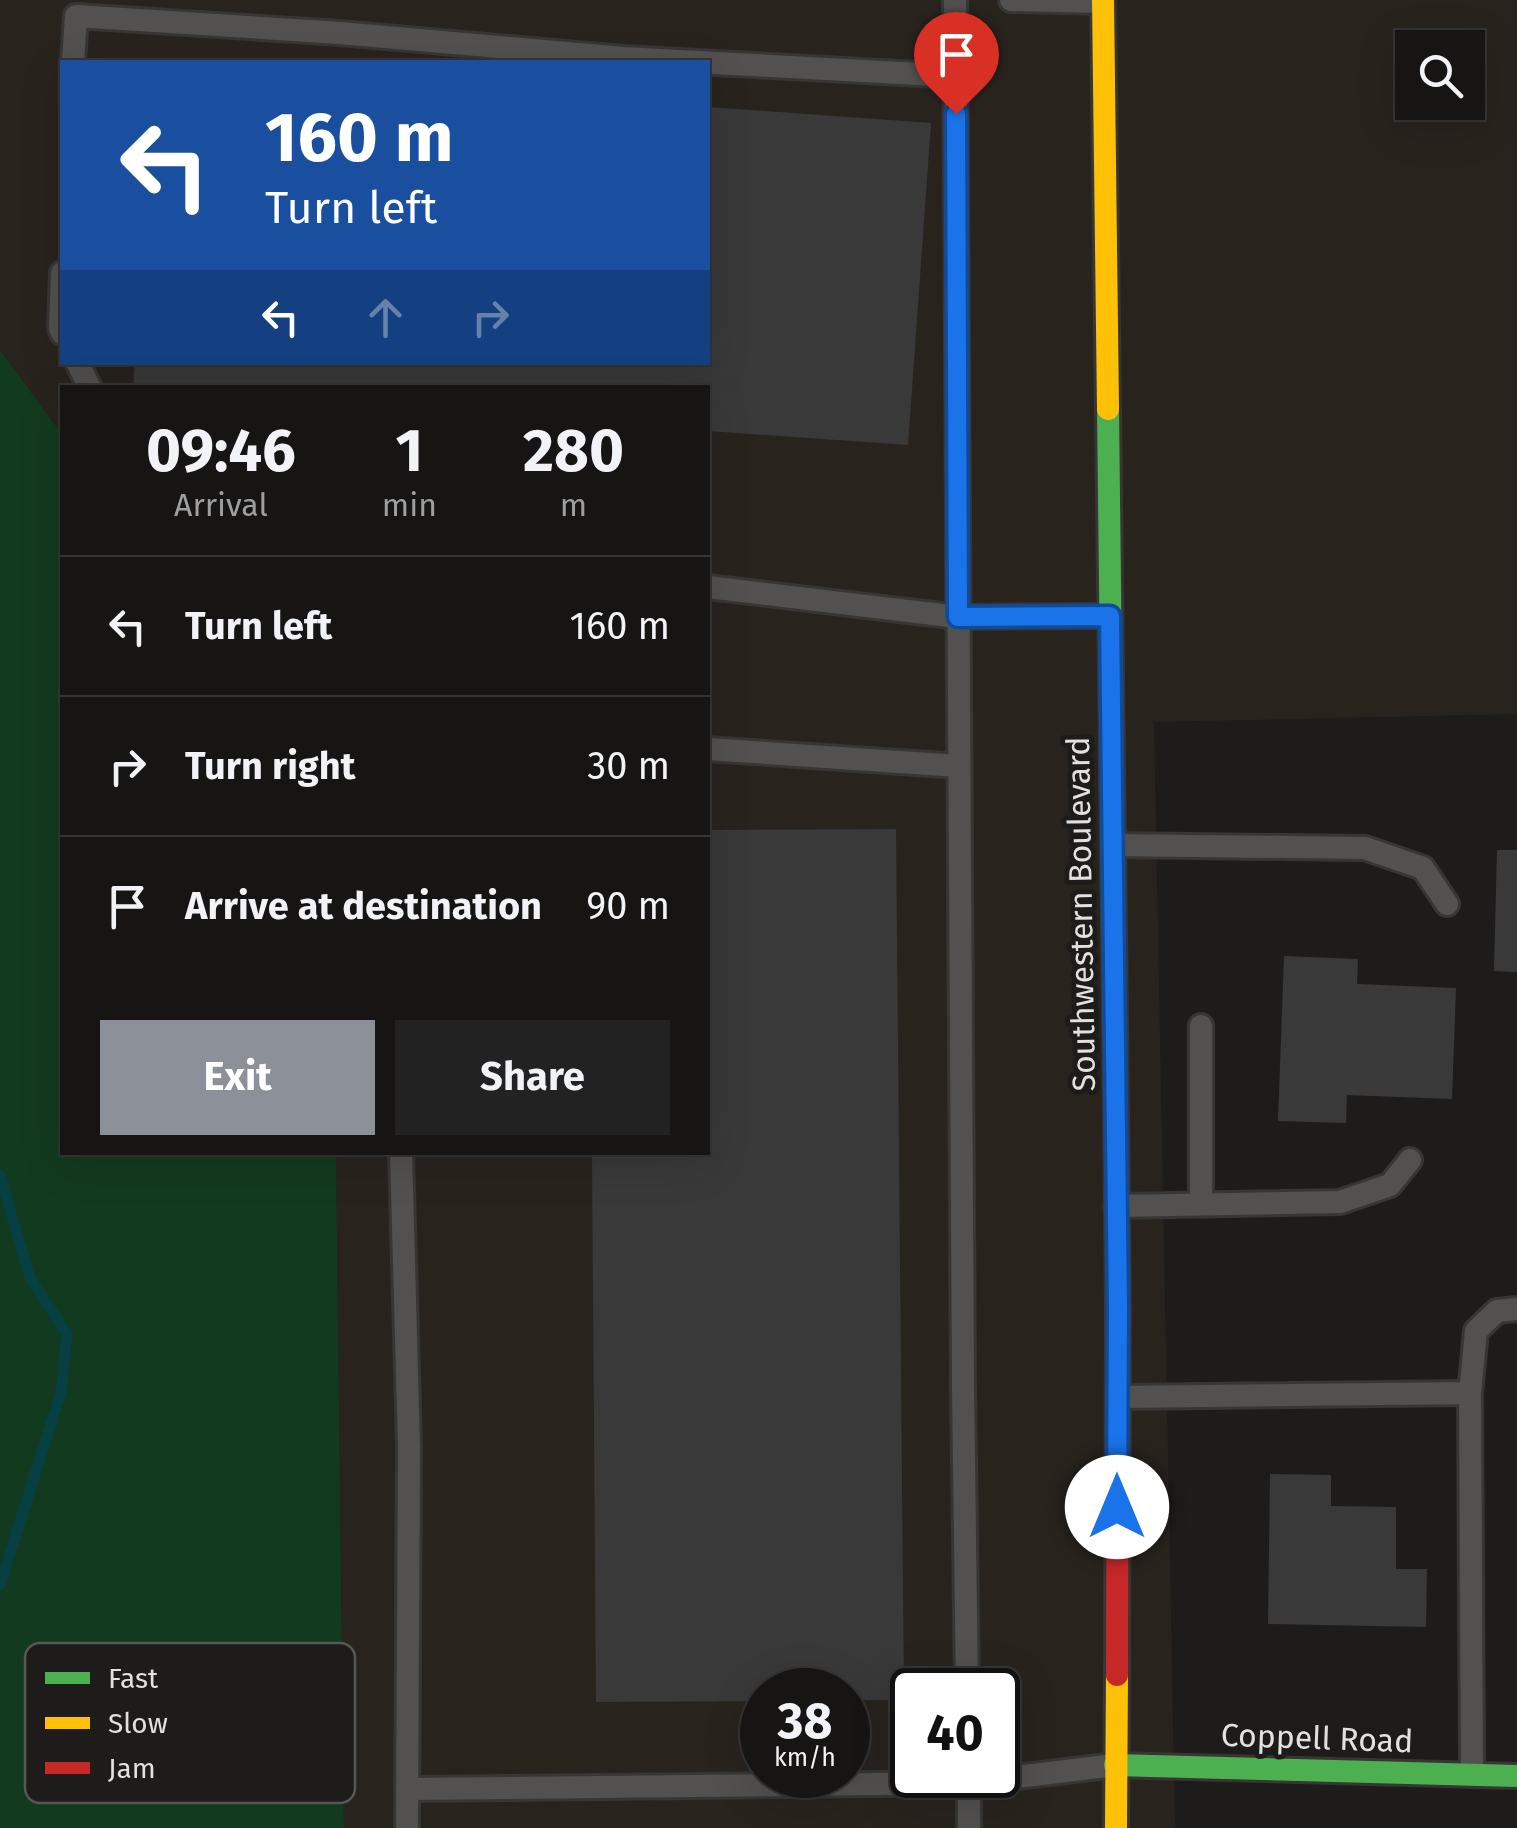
<!DOCTYPE html>
<style>
body{margin:0;font-family:"Fira Sans",sans-serif;background:#232222;color:#f1f3f6;height:100vh;display:flex;flex-direction:column;font-size:38px;white-space:nowrap}
*{box-sizing:border-box;margin:0}
p{font-size:32px;color:#9e9fa0}
.icon{flex:none;width:55px;height:55px;fill:none;stroke:currentColor;stroke-width:2;stroke-linecap:round;stroke-linejoin:round}
.map{position:relative;flex:1;overflow:hidden}
.details{position:absolute;left:60px;top:385px;width:650px;height:770px;display:flex;flex-direction:column;background:#161514;border-radius:0px;box-shadow:0 10px 40px #0002,0 0 0 2px #353434}
.details>*{flex:none}
.top-card{position:absolute;left:60px;top:60px;width:650px;height:305px;border-radius:0px;box-shadow:0 10px 40px #0002,0 0 0 2px #353434;background:#1a4fa0;color:#fff;overflow:hidden}
.buttons{position:absolute;left:1395px;top:30px;display:grid;gap:20px}
.buttons a{display:grid;place-items:center;width:90px;height:90px;border-radius:0px;background:#161514;box-shadow:0 10px 40px #0002,0 0 0 2px #353434;font-size:50px}
.speed{position:absolute;left:740px;top:1668px;display:flex;gap:20px;font-size:50px;font-weight:700;text-align:center}
.speed>*{display:grid;place-content:center;width:130px;height:130px;border-radius:50%;background:#161514;box-shadow:0 10px 40px #0002,0 0 0 2px #353434;line-height:1}
.speed small{font-size:25px;font-weight:400}
.speed .limit{border:5px solid #111;border-radius:15px;background:#fff;color:#111}
.pin{position:absolute;display:grid;place-items:center;width:85px;height:85px;color:#fff;margin:-102px -42px;border-radius:50% 50% 50% 0;rotate:-45deg;box-shadow:0 0 10px #0007}
.pin .icon{rotate:45deg}
.me{position:absolute;width:110px;margin:-55px;rotate:0deg;stroke-linejoin:round;filter:drop-shadow(0 0 8px #0008)}
.turn{display:flex;align-items:center;gap:35px;height:210px;padding:0 40px;font-size:45px}
.turn .icon{width:130px;height:130px;stroke-width:2.5}
.turn b{display:block;font-size:70px;line-height:85px}
.lanes{display:flex;align-items:center;height:95px;padding:0 40px;background:#0003;justify-content:center;gap:50px;direction:ltr}
.lanes .off{opacity:.35}
.eta{display:flex;justify-content:space-evenly;align-items:center;height:170px;text-align:center}
.eta b{font-size:60px;font-weight:700;line-height:70px}
.cta{display:flex;gap:20px;margin-top:auto;padding:20px 40px}
.cta a{flex:1;height:115px;border-radius:0px;background:#8c9099;color:#fff;font-size:40px;font-weight:700;line-height:115px;text-align:center}
.cta a+a{background:#232222;color:#f1f3f6}
ul{padding:0;list-style:none}
li{display:flex;align-items:center;gap:30px;height:140px;padding:0 40px;border-top:2px solid #353434}
li div{flex:1}
li b{display:block;font-size:38px}
li em{font-style:normal}
.map>svg:first-child{display:block}
.built{fill:#29231e;fill-rule:evenodd}
.green{fill:#123a1e}
.lines{fill:none;stroke-linecap:round;stroke-linejoin:round}
.stream{stroke:#074043;stroke-width:11}
.building{fill:#3a393a}
.lane-casing{stroke:#373635;stroke-width:28}
.fast-casing{stroke:#373635;stroke-width:28}
.slow-casing{stroke:#373635;stroke-width:28}
.jam-casing{stroke:#373635;stroke-width:28}
.lane{stroke:#525150;stroke-width:22}
.fast{stroke:#4caf50;stroke-width:22}
.slow{stroke:#ffc107;stroke-width:22}
.jam{stroke:#c62828;stroke-width:22}
.route-casing{stroke:#114b97;stroke-width:25}
.route{stroke:#1a73e8;stroke-width:18}
.labels{text-anchor:middle;dominant-baseline:central;stroke-width:10;stroke-linejoin:round;paint-order:stroke}
.street-label{font-size:32px;fill:#e2e1e0;stroke:#1e1c1a}
.key{fill:#1e1c1a;stroke:#595755;stroke-width:2.5}
.key-label{font-size:28px;fill:#e2e1e0}
</style>
<div class="map">
<svg width="1517" height="1828" viewBox="0 0 1517 1828">
<rect width="100%" height="100%" fill="#1d1c1b"/>
<!-- built -->
<path class="built" d="M0,0H1517V714L1154,722L1175,1828H344L336,1153L708,1152V388H62V434L0,350ZM1412,48H1468V102H1412ZM62,62H708V362H62ZM762,1690H848V1775H762ZM912,1690H998V1775H912Z"/>
<!-- green -->
<path class="green" d="M0,350L62,434V1152L336,1153L344,1828H0Z"/>
<g class="lines">
<!-- stream -->
<path class="stream" d="M0,1175L30,1278L67,1334L61,1392L0,1585"/>
</g>
<!-- building -->
<g class="building">
<path d="M708,107L931,123L908,445L708,431V388H133L135,362H708Z"/>
<path d="M896,829L904,1700H848V1690H762V1701L596,1702L592,1152H708V830Z"/>
<path d="M1497,850H1517V972L1494,971Z"/>
<path d="M1284,956L1358,959L1357,984L1456,988L1452,1099L1347,1095L1346,1123L1278,1121Z"/>
<path d="M1270,1474L1331,1475V1506L1396,1507V1569H1427L1426,1627L1268,1624Z"/>
</g>
<g class="lines">
<defs>
<g id="lane">
<path d="M955,0L963,1385L967,1690"/>
<path d="M1011,0L1103,2"/>
<path d="M73,62L76,16L340,33L623,58L956,76"/>
<path d="M62,273L60,328L62,333"/>
<path d="M77,362L90,388"/>
<path d="M708,587L958,617L1110,616"/>
<path d="M708,749L959,766"/>
<path d="M1113,845L1365,848L1423,868L1447,904"/>
<path d="M1201,1026V1204"/>
<path d="M401,1152L409,1447L407,1828"/>
<path d="M1116,1206L1340,1202L1390,1185L1410,1160"/>
<path d="M1470,1393L1476,1331L1497,1311L1517,1309"/>
<path d="M1118,1397L1470,1393L1472,1775"/>
<path d="M969,1775V1828"/>
<path d="M407,1789L969,1783L1115,1765"/>
</g>
<g id="fast">
<path d="M1108,409L1115,1017"/>
<path d="M1115,1765L1517,1776"/>
</g>
<g id="slow">
<path d="M1103,0L1108,409"/>
<path d="M1116,1828L1117,1675"/>
</g>
<path id="jam" d="M1115,1017L1118,1308L1117,1675"/>
</defs>
<!-- lane casing -->
<use href="#lane" class="lane-casing"/>
<!-- fast casing -->
<use href="#fast" class="fast-casing"/>
<!-- slow casing -->
<use href="#slow" class="slow-casing"/>
<!-- jam casing -->
<use href="#jam" class="jam-casing"/>
<!-- lane -->
<use href="#lane" class="lane"/>
<!-- fast -->
<use href="#fast" class="fast"/>
<!-- slow -->
<use href="#slow" class="slow"/>
<!-- jam -->
<use href="#jam" class="jam"/>
</g>
<g class="lines">
<defs>
<path id="route" d="M956,114L958,617L1110,616L1118,1308L1117,1507"/>
</defs>
<!-- route casing -->
<use href="#route" class="route-casing"/>
<!-- route -->
<use href="#route" class="route"/>
</g>
<g class="labels">
<!-- street labels -->
<g class="street-label">
<text transform="translate(1081 914) rotate(-91)">Southwestern Boulevard</text>
<text transform="translate(1317 1738) rotate(2)">Coppell Road</text>
</g>
</g>
<!-- legend -->
<rect x="25" y="1643" width="330" height="160" rx="15" class="key"/>
<rect x="45" y="1672" width="45" height="12" fill="#4caf50"/>
<rect x="45" y="1717" width="45" height="12" fill="#ffc107"/>
<rect x="45" y="1762" width="45" height="12" fill="#c62828"/>
<g class="key-label">
<text x="108" y="1688">Fast</text>
<text x="108" y="1733">Slow</text>
<text x="108" y="1778">Jam</text>
</g>
</svg>
<div class="buttons">
<a><svg class="icon" aria-label="search" viewBox="0 0 24 24"><circle cx="10" cy="10" r="6"/><path d="M15 15l6 6"/></svg></a>
</div>
<div class="speed"><div>38<small>km/h</small></div><div class="limit">40</div></div>
<div class="pin" style="left:956px;top:114px;background:#d93025"><svg class="icon" aria-label="arrive" viewBox="0 0 24 24"><path d="M6 21V4h12l-3 4 3 4H6"/></svg></div>
<svg class="me" style="left:1117px;top:1507px" viewBox="-20 -20 40 40"><circle r="19" fill="#fff"/><path d="M0-13L10 11 0 6-10 11z" fill="#1a73e8"/></svg>
<div class="top-card">
<div class="turn"><svg class="icon" aria-label="left" viewBox="0 0 24 24"><path d="M17 20v-9H6M10 6l-5 5 5 5"/></svg><div><b>160 m</b>Turn left</div></div>
<div class="lanes"><svg class="icon" aria-label="left" viewBox="0 0 24 24"><path d="M17 20v-9H6M10 6l-5 5 5 5"/></svg><svg class="icon off" aria-label="ahead" viewBox="0 0 24 24"><path d="M12 20V5M6 11l6-6 6 6"/></svg><svg class="icon off" aria-label="right" viewBox="0 0 24 24"><path d="M7 20v-9h11M14 6l5 5-5 5"/></svg></div>
</div>
<section class="details">
<div class="eta">
<div><b>09:46</b><p>Arrival</p></div>
<div><b>1</b><p>min</p></div>
<div><b>280</b><p>m</p></div>
</div>
<ul>
<li><svg class="icon" aria-label="left" viewBox="0 0 24 24"><path d="M17 20v-9H6M10 6l-5 5 5 5"/></svg><div><b>Turn left</b></div><em>160 m</em></li>
<li><svg class="icon" aria-label="right" viewBox="0 0 24 24"><path d="M7 20v-9h11M14 6l5 5-5 5"/></svg><div><b>Turn right</b></div><em>30 m</em></li>
<li><svg class="icon" aria-label="arrive" viewBox="0 0 24 24"><path d="M6 21V4h12l-3 4 3 4H6"/></svg><div><b>Arrive at destination</b></div><em>90 m</em></li>
</ul>
<div class="cta"><a>Exit</a><a>Share</a></div>
</section>
</div>
